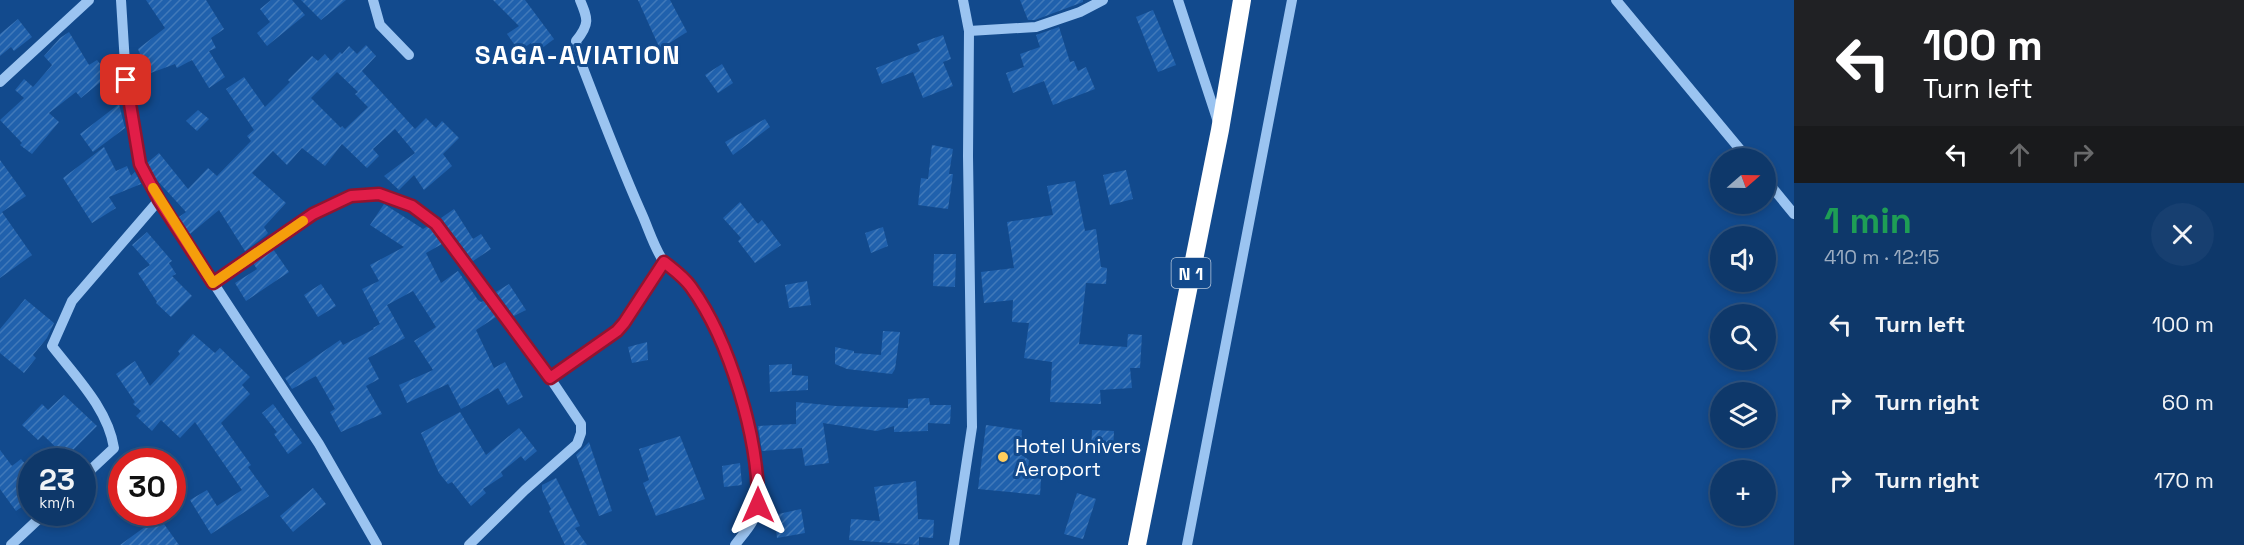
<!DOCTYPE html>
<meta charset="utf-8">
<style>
body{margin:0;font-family:"Space Grotesk",sans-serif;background:#173f70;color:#f1f3f6;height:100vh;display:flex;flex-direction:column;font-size:22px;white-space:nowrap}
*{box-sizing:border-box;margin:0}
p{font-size:20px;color:#9bacc1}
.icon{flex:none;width:33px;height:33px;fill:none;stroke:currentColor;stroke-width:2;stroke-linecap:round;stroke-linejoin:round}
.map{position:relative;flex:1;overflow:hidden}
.details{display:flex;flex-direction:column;background:#0e386a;width:450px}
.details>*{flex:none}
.banner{background:#202124;color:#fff;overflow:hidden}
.needle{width:39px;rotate:70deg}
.buttons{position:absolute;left:1710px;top:148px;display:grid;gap:12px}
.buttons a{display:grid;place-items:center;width:66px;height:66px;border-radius:50%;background:#0e386a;box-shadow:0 3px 9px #0003,0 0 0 2px #2e527e;font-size:30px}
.speed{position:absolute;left:18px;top:448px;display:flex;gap:12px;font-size:30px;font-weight:700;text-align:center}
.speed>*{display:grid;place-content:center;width:78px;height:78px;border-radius:50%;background:#0e386a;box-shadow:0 3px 9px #0003,0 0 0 2px #2e527e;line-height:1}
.speed small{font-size:15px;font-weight:400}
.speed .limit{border:9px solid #d22;background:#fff;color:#111}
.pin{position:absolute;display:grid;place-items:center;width:51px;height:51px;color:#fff;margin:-26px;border-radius:12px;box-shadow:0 3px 9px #0006}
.me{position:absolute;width:66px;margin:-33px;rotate:0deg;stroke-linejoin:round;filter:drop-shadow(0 0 4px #0008)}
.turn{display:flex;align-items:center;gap:21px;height:126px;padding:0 30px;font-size:27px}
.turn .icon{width:78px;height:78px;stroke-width:2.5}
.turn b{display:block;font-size:42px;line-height:51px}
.lanes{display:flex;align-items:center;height:57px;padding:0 30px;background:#0003;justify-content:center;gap:30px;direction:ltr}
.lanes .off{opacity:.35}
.round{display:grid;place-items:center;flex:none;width:63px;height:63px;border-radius:32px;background:#173f70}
.headline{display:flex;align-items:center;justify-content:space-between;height:102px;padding:0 30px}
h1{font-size:36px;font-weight:700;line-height:45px;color:#1e9e55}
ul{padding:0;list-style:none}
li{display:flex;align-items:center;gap:18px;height:78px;padding:0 30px}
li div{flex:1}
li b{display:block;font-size:22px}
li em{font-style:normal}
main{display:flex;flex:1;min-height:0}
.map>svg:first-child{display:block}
.building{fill:url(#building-hatch);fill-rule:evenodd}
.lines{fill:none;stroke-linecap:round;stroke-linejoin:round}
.minor{stroke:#9bc4f1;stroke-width:10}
.highway{stroke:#fff;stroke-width:18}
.route-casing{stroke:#92132f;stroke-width:15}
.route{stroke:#e11d48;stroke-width:10}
.slow{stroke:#f59e0b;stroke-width:10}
.poi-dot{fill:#ffcd5c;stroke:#124a8d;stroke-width:2}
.labels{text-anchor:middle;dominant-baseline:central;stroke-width:6;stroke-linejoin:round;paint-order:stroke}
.shield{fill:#124a8d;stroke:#b8c9dd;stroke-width:1.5}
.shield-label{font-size:18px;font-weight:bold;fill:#fff}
.poi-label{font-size:20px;fill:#fff;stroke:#124a8d;text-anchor:start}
.district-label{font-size:26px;font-weight:bold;letter-spacing:1.5px;fill:#fff;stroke:#124a8d}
</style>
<main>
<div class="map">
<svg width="1794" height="545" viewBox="0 0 1794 545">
<defs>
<pattern id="building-hatch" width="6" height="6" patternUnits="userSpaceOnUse" patternTransform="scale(1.5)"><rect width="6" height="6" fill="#2061ad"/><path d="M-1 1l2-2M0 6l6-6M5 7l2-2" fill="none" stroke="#4179b9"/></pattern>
</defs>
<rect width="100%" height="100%" fill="#124a8d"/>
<!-- building -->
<g class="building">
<path d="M146,0H206L224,29L211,38L216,48L209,51L225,77L209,88L192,60L177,68L175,64L148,74L138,49L165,28Z"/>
<path d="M271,0H292L305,15L267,46L257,33L270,22L260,9Z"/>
<path d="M301,0H346L321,20Z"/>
<path d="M493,0H525L554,39L537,52L531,43L519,51L507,34L519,26Z"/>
<path d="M638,0H670L687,32L660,49Z"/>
<path d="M1020,0H1083V2L1035,20H1028Z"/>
<path d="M1153,10L1176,65L1158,72L1136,17Z"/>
<path d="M18,19L32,37L14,51L11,47L0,56V34Z"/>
<path d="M1059,27L1070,62L1074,61L1078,71L1086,67L1095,89L1053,105L1044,81L1013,93L1006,73L1024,67L1020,54L1040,47L1036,35Z"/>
<path d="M69,32L89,65L97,60L109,75L81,98L76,92L49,113L59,122L32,154L20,145L22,143L0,120L24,98L15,90L24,79L33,87L52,65L44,56L60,38Z"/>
<path d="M943,35L951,59L943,62L953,86L923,98L913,72L882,84L876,68L920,51L917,44Z"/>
<path d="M366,45L376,56L362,71L415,129L426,118L436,128L442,121L459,138L443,154L452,166L424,190L414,175L399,190L384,176L415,153L395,129L373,149L379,156L367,168L342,144L325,166L302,148L287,165L273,151L252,173L286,203L264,227L268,233L265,236L245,251L219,210L190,234L179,217L186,212L155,178L147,163L159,153L188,189L208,168L217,176L251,141L247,136L254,130L226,89L244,77L265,107L290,82L288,80L312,56L318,61L325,54L331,61L340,52L342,54L349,46L357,54ZM337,72L358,92L355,94L368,107L345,129L342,126L341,128L311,98Z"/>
<path d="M722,64L733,83L718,93L705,75Z"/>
<path d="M119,104L125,128L93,152L80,134Z"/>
<path d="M198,110L209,119L197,131L186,121Z"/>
<path d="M765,119L770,127L733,155L725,142Z"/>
<path d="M932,145L953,149L949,174H953L948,209L918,205L921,178L928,179Z"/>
<path d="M104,147L116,171L127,166L131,176L135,172L141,184L109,197L116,208L92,223L63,178Z"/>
<path d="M0,160L26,196L2,212L32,255L0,278Z"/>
<path d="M1126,170L1133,199L1110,205L1103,175Z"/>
<path d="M1075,181L1085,231L1096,229L1101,267L1107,268L1106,284L1086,283L1079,344L1127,347L1128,334L1142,335L1140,368H1130L1132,388L1100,390L1101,404L1050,402L1052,362L1024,358L1029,323L1012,322L1013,300L984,303L981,272L1014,268L1007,222L1053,215L1047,186Z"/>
<path d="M740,202L758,224L762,220L781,245L755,263L738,241L741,238L723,218Z"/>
<path d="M384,204L423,229L428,226L431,228L442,244L426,253L441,283L458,271L478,300L481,302L484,301L496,317L476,330L494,368L505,362L523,397L508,405L498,388L461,409L448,384L407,403L399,385L433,370L414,341L436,327L413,291L387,305L405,338L368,358L379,379L366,386L382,414L341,432L330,412L335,409L316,376L292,389L285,378L340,340L343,345L374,329L373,328L380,324L362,289L379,281L370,265L404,247L370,225Z"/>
<path d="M454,209L473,239L481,234L491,249L473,261L441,218Z"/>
<path d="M883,227L888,246L871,253L865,233Z"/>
<path d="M147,232L172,261L169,263L176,274L172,276L192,296L171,317L156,303L157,302L138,273L150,265L132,245Z"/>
<path d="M273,249L289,272L246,301L235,283L257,269L253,263Z"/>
<path d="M934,254H956L955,287L933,286Z"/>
<path d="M807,281L811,305L789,308L785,285Z"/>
<path d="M321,284L336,306L318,317L304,295Z"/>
<path d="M509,284L526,310L514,316L496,292Z"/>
<path d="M25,299L54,323L47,338L33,355L36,358L24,373L0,353V329Z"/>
<path d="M883,331L900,332L895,369L892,374L847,369L835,364V347L854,351V353L881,355Z"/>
<path d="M193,334L215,353L220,348L250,377L242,385L250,394L221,423L251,465L248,467L269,496L211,534L190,500L207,490L217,506L242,490L195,422L180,438L161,420L152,431L136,416L141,411L133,404L135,402L116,374L135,361L150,386L180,354L178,351Z"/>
<path d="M647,342L648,360L632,363L628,347Z"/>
<path d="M792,364V375L808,376V390L770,392L769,365Z"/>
<path d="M64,395L97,426L66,457L43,435L38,440L22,425L42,404L48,410Z"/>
<path d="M929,398L930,405H951L950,424L928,423V431L894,432V426L877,431L823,423L829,463L805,466L802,448L762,451L758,426L796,424V402L836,406L908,408V399Z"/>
<path d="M273,404L302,443L288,454L274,434L277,432L262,413Z"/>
<path d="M460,412L486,455L519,428L537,451L525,461L521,456L501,472L503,476L483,489L486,493L471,506L452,482L448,484L439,473L421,433Z"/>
<path d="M986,425L1022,430L1020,454L1029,460L1027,476L1041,479L1040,495L978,489Z"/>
<path d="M1092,430L1114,431L1113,452L1091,451Z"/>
<path d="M680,436L705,499L656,516L643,483L649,480L639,449Z"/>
<path d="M589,442L612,511L599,516L576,455Z"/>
<path d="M0,450L12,466L21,459L32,472V500L16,511L0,489Z"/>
<path d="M740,463L742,485L724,487L722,466Z"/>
<path d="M556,478L580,526L575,528L587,545H565L549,511L551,509L542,490V485Z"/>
<path d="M916,481L918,519L934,520L933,538L919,537V545L849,540L851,519L880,521L874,487Z"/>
<path d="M313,488L326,504L293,532L280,516Z"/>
<path d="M1077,493L1096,499L1083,539L1064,534Z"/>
<path d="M801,509L805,533L777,538L774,515Z"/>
<path d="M159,517L179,545H120L142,529Z"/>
</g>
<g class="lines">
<!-- minor -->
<g class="minor">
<path d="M121,0L126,80L135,145L139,164L159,200L319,444L377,545"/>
<path d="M373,0L380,25L409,55"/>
<path d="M580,0C588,19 590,24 576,41L578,55C598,107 618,160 641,212C648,227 654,248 664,262C670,271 683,277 690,286C723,330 766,452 758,506C756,521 744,533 735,545"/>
<path d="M1178,0L1219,125"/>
<path d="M1616,0L1748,159"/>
<path d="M969,31L1036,27L1080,12L1103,0"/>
<path d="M0,82L89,0"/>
<path d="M1766,180L1794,214"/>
<path d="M213,283C250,257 336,187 380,195C402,199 419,211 436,223L550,378"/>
<path d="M82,478L114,448C108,409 76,377 52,346L72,301L159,200"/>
<path d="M11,545L45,513"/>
<path d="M469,545L525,490L577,444L581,433V424L550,378L617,331L624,323L664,263"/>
<path d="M954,545L972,427L968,156L969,31L963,0"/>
<path d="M1187,545L1292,0"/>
</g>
<!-- highway -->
<path class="highway" d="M1137,545L1220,130L1242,0"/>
</g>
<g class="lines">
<defs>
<path id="route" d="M126,80L140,164L159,200L213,283L313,214L351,196L379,194L412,206L436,224L550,378L617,331L624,323L664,262C674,270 684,277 691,287C730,341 759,439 758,505"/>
</defs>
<!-- route casing -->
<use href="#route" class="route-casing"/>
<!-- route -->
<use href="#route" class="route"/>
<!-- slow -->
<path class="slow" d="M153,188L213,283L303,221"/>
</g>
<!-- markers -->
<circle class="poi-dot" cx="1003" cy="457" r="6"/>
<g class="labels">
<!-- shield labels -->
<rect class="shield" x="1171.5" y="258" width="39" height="30" rx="4.5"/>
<g class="shield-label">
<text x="1191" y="273">N 1</text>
</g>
<!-- poi labels -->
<g class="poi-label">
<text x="1015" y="446">Hotel Univers<tspan x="1015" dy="23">Aeroport</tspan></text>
</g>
<!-- district labels -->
<g class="district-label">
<text x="578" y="55">SAGA-AVIATION</text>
</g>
</g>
</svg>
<div class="buttons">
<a><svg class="needle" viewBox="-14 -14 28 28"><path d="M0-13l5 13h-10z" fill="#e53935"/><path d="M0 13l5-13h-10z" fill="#9bacc1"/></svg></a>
<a><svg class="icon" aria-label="sound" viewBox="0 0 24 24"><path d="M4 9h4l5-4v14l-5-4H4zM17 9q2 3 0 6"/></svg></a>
<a><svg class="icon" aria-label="search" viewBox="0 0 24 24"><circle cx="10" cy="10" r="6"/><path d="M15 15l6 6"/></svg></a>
<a><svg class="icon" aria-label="layers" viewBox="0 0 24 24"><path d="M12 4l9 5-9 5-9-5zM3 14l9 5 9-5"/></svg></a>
<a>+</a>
</div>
<div class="speed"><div>23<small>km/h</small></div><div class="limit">30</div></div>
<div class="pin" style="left:126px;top:80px;background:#d93025"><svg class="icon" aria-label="arrive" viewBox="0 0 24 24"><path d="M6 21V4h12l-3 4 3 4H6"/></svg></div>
<svg class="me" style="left:758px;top:505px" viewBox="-20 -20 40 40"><path d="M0-17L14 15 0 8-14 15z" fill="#e11d48" stroke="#fff" stroke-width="4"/></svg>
</div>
<section class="details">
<div class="banner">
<div class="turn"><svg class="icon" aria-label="left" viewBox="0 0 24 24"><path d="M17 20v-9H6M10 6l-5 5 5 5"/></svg><div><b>100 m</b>Turn left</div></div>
<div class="lanes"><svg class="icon" aria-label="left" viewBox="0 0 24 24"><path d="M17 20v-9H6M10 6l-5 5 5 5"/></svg><svg class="icon off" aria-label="ahead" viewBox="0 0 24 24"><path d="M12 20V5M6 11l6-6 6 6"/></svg><svg class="icon off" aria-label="right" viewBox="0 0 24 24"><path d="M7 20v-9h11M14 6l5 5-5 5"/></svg></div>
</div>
<div class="headline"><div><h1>1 min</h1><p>410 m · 12:15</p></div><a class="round"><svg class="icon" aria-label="close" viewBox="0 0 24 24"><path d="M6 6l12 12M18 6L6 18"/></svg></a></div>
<ul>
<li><svg class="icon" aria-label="left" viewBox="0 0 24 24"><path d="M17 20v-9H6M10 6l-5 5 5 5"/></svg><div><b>Turn left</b></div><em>100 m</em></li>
<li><svg class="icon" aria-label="right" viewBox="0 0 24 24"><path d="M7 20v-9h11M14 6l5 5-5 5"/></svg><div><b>Turn right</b></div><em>60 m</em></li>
<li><svg class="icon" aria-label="right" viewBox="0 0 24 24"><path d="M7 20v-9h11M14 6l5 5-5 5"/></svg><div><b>Turn right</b></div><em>170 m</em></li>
</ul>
</section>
</main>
